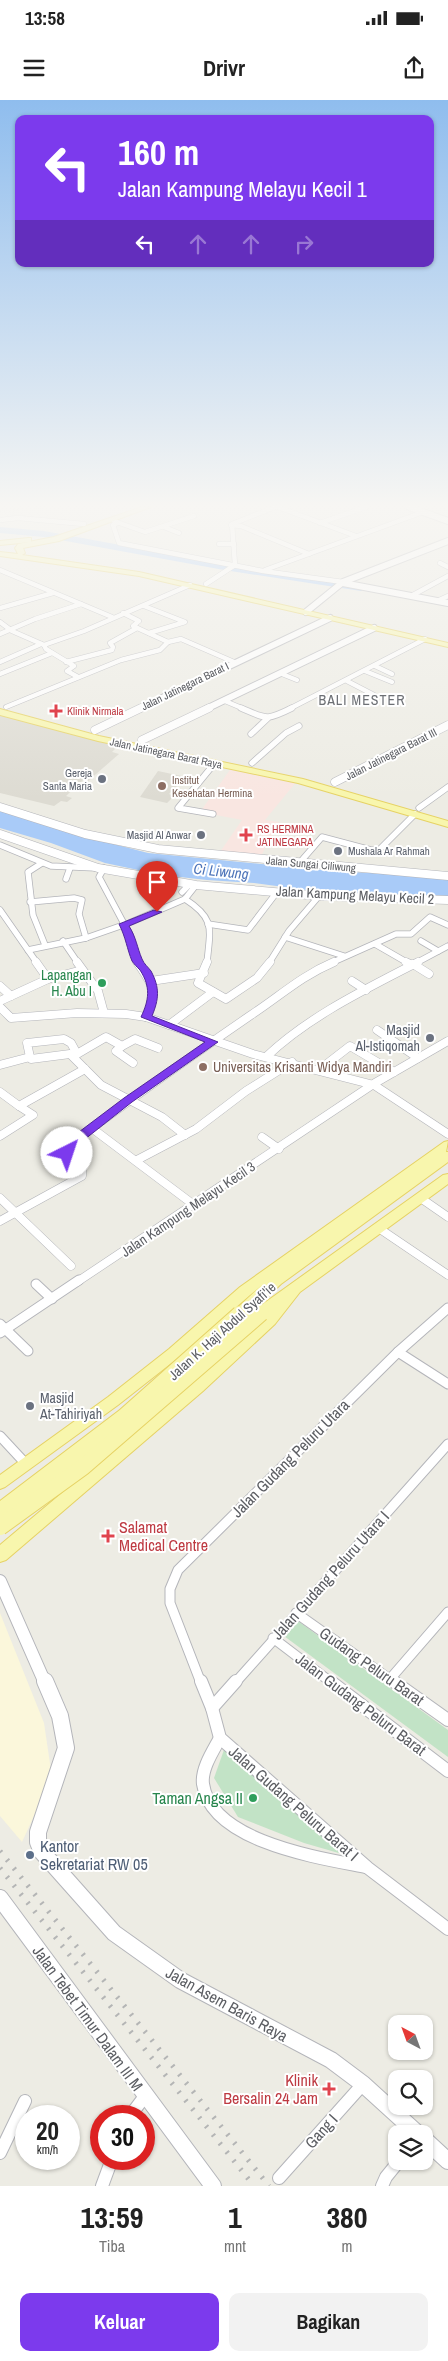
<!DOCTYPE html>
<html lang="id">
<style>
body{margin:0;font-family:"Archivo Narrow",sans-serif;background:#f2f2f2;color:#222;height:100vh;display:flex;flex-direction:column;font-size:19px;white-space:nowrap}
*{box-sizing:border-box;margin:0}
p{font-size:16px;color:#767676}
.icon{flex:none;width:28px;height:28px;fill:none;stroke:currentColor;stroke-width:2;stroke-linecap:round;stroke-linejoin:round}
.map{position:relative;height:2086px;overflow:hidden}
.sheet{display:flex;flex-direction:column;background:#fff;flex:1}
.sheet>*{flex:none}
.banner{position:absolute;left:15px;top:15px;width:419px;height:152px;border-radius:10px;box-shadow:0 1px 4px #0004;background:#7c3aed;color:#fff;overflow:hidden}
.needle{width:32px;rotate:319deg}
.buttons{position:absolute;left:388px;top:1915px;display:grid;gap:10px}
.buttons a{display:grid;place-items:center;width:45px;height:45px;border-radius:10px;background:#fff;box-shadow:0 1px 4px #0004;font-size:25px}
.speed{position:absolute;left:15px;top:2005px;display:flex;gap:10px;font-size:25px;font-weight:700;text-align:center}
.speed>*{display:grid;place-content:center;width:65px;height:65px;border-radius:50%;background:#fff;box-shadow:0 1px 4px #0004;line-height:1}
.speed small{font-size:12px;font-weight:400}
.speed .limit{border:8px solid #d22;background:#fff;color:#111}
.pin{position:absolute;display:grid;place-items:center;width:42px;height:42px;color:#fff;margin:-51px -21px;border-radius:50% 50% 50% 0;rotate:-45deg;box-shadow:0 0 5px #0007}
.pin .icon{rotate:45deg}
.me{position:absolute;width:55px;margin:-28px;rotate:41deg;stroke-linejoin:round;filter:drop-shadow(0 0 4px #0008)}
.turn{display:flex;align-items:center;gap:18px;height:105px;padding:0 20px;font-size:22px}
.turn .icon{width:65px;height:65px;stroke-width:2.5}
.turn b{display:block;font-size:35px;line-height:42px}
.lanes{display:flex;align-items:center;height:48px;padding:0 20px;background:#0003;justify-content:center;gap:25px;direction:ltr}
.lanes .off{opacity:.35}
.eta{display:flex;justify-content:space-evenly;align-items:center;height:85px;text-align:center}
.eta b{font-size:30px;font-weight:700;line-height:35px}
.cta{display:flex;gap:10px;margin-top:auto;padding:10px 20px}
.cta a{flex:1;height:58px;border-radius:10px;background:#7c3aed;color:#fff;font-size:20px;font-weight:700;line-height:58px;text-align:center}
.cta a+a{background:#f2f2f2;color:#222}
.status{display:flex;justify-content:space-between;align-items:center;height:35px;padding:0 25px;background:#fff;direction:ltr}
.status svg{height:14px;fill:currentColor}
header{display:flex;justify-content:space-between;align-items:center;height:65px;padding:0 20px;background:#fff;font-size:22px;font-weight:700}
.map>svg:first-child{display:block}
.commercial{fill:#fbf7db}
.education{fill:#dddbd2}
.medical{fill:#f9e6e1}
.green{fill:#c2e3c6}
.water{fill:#a9cbf8}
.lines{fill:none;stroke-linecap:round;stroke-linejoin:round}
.river{fill:#a9cbf8;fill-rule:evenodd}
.minor-far4-casing{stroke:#b4b5ba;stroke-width:5.5}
.minor-far3-casing{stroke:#b4b5ba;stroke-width:7}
.minor-far2-casing{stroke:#b4b5ba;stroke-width:9}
.minor-far1-casing{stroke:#b4b5ba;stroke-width:11}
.minor-casing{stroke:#b4b5ba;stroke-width:14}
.tertiary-far3-casing{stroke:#b4b5ba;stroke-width:8}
.tertiary-far2-casing{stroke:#b4b5ba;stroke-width:9}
.tertiary-far1-casing{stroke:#b4b5ba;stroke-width:14}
.tertiary-casing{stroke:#b4b5ba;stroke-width:18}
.primary-casing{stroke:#e6d264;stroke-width:2}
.minor-far4{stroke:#fff;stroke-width:4.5}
.minor-far3{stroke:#fff;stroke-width:5.5}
.minor-far2{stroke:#fff;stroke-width:8}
.minor-far1{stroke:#fff;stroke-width:9}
.minor{stroke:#fff;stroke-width:12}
.tertiary-far3{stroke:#fff;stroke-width:6}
.tertiary-far2{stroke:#fff;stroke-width:8}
.tertiary-far1{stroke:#fff;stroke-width:12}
.tertiary{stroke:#fff;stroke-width:16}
.primary{fill:#f8f6ad;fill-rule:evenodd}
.rail-far1{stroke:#b4b5b5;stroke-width:2;stroke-dasharray:0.5 4;stroke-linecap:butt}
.rail{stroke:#b4b5b5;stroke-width:5;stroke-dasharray:2 9;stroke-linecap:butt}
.primary-bridge-casing{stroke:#e6d264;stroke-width:18;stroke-linecap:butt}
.primary-bridge{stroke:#f8f6ad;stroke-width:16}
.route{fill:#7c3aed;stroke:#51269a}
.health-dot{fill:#e0444e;stroke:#fff;stroke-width:2}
.worship-dot{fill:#6b7280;stroke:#fff;stroke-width:2}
.education-dot{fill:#8d6e63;stroke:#fff;stroke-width:2}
.leisure-dot{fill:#2e9e5b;stroke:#fff;stroke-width:2}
.service-dot{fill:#5c6f8a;stroke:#fff;stroke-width:2}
.labels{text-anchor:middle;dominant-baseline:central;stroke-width:4;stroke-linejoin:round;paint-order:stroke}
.far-street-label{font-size:11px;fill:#5c5e63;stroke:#fff}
.far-health-label{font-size:11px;fill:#be3a42;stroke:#fff;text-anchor:start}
.far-worship-label{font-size:11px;fill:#5b616d;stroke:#fff;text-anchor:end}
.far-education-label{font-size:11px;fill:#785e54;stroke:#fff;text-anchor:start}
.far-quarter-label{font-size:14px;letter-spacing:1px;fill:#6d7075;stroke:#fff}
.street-label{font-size:14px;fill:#5c5e63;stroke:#fff}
.leisure-label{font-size:14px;fill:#27864d;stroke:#fff;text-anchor:end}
.worship-label{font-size:14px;fill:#5b616d;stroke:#fff;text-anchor:end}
.education-label{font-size:14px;fill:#785e54;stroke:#fff;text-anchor:start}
.water-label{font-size:15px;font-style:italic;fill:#4d74b9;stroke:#fff}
.near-street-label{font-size:16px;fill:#5c5e63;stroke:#fff}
.near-health-label{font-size:16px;fill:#be3a42;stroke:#fff;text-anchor:start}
.near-leisure-label{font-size:16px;fill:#27864d;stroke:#fff;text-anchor:end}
.near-service-label{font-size:16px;fill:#4e5e75;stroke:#fff;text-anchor:start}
</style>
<div class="status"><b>13:58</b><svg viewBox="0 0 49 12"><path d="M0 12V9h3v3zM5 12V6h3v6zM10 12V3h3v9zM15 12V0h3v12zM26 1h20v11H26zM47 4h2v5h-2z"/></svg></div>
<header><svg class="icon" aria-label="menu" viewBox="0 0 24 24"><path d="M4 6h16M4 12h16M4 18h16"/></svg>Drivr<svg class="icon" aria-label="share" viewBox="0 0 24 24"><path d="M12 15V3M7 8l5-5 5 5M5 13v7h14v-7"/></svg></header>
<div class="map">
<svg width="448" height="2086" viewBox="0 0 448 2086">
<rect width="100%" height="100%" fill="#edece4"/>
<!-- commercial -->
<path class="commercial" d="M0,1513L44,1623L52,1677L22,1742L0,1716Z"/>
<!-- education -->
<g class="education">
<path d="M0,615L120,644L112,652L119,654L88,681L83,680L66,696L72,698L67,702L61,701L54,706L0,693Z"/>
<path d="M158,671L186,677L169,694L174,696L167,703L140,697Z"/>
</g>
<!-- medical -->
<path class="medical" d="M232,667L297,681L265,720L279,722L261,756L220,752L242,720L200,712Z"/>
<!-- green -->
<g class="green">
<path d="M298,1521L448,1630V1657L284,1536Z"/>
<path d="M225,1647L342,1754L304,1743L238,1717L214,1678Z"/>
</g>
<!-- water -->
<path class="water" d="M0,709L60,730L148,753L332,771L448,777V796L329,793L254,783L207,780L162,775L105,763L51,743L0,728Z"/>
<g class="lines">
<!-- river -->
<path class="river" d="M0,427L44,431L224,464L361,485L367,488L361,491L224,470L44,437L0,433Z"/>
<defs>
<g id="minor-far4">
<path d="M278,407L356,436"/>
<path d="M0,420L18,418L84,424"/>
<path d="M114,421L145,432L194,416"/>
<path d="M118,423L113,425L119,443L263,471L343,482"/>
<path d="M320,423L366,407"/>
<path d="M231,425L241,426L309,454"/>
<path d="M164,427L179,433"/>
<path d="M219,444H234"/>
<path d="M440,463L448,467"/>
<path d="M0,470L112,517"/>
<path d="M265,470L423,412"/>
<path d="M206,484L235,465L232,424L275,407"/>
<path d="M411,496L448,476"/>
<path d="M437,501L448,496"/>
<path d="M144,506L185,522L149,533"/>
<path d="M0,508L53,493"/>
<path d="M123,513L139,521L133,526L168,542"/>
<path d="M0,522L12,531L44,545L46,549L74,566L67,571L78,577"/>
<path d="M0,534L35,519L81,504"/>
<path d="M44,545L84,531L190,485"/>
<path d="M0,562L41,544"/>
<path d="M66,562L112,550L113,547L110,543L137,528"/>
<path d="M375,566L392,574"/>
<path d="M365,571L392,582"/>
<path d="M0,574L52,553"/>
<path d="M282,574L297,580"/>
<path d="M347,581L374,595"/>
<path d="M225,601L244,609"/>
<path d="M6,607L121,560L160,550L168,542L181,539L234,562"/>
<path d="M289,609L425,539"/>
</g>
<g id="minor-far3">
<path d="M241,608C267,619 266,621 292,608"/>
<path d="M251,634L268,618"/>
<path d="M252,663L286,633L299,626"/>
<path d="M419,708L448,687"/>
<path d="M213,714L178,708L214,664"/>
<path d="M0,745L51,766L96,768"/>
<path d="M302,760L322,737L371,750H379L415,714"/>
<path d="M42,763L28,772L33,815L45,845"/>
<path d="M104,768L99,777L130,835L138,863"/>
<path d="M66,779L70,768"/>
<path d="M182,792L190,784"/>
<path d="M185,799C216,819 210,829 207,863"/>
<path d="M30,802L74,798L82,800L79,814L86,838"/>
<path d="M0,810L37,863"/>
<path d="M208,824L248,830L277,792"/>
<path d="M285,837L344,856"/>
<path d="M63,841L78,863"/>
<path d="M421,841L438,851"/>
<path d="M375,844L408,863"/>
<path d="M28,850L86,838L129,823L185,799L196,785"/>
<path d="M269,863L289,831L319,796"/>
<path d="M331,863L396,834H411L430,817L448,825"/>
<path d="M416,863L448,846"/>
</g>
<g id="minor-far2">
<path d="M36,862L48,879"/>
<path d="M77,862L98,891L104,913"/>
<path d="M137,862C153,886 158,889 146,917"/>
<path d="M207,862L198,883L226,899L257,878L270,862"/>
<path d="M406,862L412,865"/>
<path d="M413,864L429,874"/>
<path d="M151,881L204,873"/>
<path d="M352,881L366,890"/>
<path d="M0,886L11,896"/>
<path d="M0,901L48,879L82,870"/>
<path d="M0,907L11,918L77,913L126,914L146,917L253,954L374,985L448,1034"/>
<path d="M169,925L213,892"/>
<path d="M377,930L418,958"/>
<path d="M122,946L116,951L133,963"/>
<path d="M77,954L106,937L122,946L135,939L158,948"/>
<path d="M30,957L27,943L64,939L71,943L77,954L74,956"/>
<path d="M266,957C309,916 366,889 418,862"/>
<path d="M0,965L30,957L31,959L70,954L101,985L162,1017L185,1035"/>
<path d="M319,970L350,946L394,972"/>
<path d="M0,992L19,1006L85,969"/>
<path d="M93,1029L194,1105"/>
<path d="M0,1036L33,1015L19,1006"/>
<path d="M262,1037L279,1049"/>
<path d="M137,1060L196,1029L246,991L292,962"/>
<path d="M0,1098L71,1166"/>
<path d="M422,1099L448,1117"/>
<path d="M0,1121L82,1076V1068L67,1053L66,1048L71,1044C130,999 190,957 251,915C280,896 301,876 334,862"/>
<path d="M380,1129L448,1175"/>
<path d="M77,1182L375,983L448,941"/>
</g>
<g id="minor-far1">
<path d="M36,1184L52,1199"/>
<path d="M0,1224L28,1251"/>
<path d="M0,1233L79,1180"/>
<path d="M398,1252L448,1284"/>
<path d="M0,1336L26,1364"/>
<path d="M296,1513L395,1583"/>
<path d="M273,1538L332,1583"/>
<path d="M390,1579L448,1512"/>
<path d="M201,1583L170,1503V1489L178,1470L398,1252L448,1208"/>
<path d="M235,1583L448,1344"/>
</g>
<g id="minor">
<path d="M201,1581L212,1608L220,1638L368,1768L448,1829"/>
<path d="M330,1581L448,1671"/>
<path d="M393,1581L448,1620"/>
<path d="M212,1608L236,1581"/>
<path d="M220,1638C213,1651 201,1669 203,1684C211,1742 320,1758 366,1767"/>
<path d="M130,2016L145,1996"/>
<path d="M0,2053L25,2001"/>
<path d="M279,2078L363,1984"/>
<path d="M102,2086L112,2059"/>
<path d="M382,2086L386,2077L399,2061"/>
</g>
<g id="tertiary-far3">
<path d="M409,407L448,421"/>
<path d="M343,483L448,503"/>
<path d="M306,512L343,482L448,441"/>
<path d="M139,609L330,518"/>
<path d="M206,609L374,528"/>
</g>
<g id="tertiary-far2">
<path d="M95,630L141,608"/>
<path d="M142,640L209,608"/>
<path d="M335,682L448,625"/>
<path d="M0,707L85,734L158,749L448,776"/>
<path d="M0,734L98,768L196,785L319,796L448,800"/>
</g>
<path id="tertiary-far1" d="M0,1481L45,1583"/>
<g id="tertiary">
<path d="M45,1581L60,1616L66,1648L38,1732V1742L42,1752L114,1833L180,1880L331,1960L363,1984L418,2034"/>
<path d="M0,1798L213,2086"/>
<path d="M424,2039L448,2061"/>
</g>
<g id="primary">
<path d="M142,407H151L59,441L23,448L25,453L22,455L139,472L448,543V547L139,476L0,456V452L18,454L15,448L18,444L54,437Z"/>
<path d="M28,438H31V442L0,445V441Z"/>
<path d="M0,609L99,636L303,679L448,721V727L298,683L98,641L0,615Z"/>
<path d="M448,1041L446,1052H448V1062L281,1184L245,1218H235L233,1214L235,1210L262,1185L250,1195L179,1257L118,1305L5,1387L0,1389V1375L108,1297L169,1249L240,1187L444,1042Z"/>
<path d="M448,1074V1084L300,1192L275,1224L203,1291L6,1460L0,1462V1445L193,1283L264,1217H256L254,1213L256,1209L443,1075Z"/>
</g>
</defs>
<!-- minor-far4 casing -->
<use href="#minor-far4" class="minor-far4-casing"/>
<!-- minor-far3 casing -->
<use href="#minor-far3" class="minor-far3-casing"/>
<!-- minor-far2 casing -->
<use href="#minor-far2" class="minor-far2-casing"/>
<!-- minor-far1 casing -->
<use href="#minor-far1" class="minor-far1-casing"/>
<!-- minor casing -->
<use href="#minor" class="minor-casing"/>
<!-- tertiary-far3 casing -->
<use href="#tertiary-far3" class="tertiary-far3-casing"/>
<!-- tertiary-far2 casing -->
<use href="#tertiary-far2" class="tertiary-far2-casing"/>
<!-- tertiary-far1 casing -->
<use href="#tertiary-far1" class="tertiary-far1-casing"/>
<!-- tertiary casing -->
<use href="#tertiary" class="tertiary-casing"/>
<!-- primary casing -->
<use href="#primary" class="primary-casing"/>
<!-- minor-far4 -->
<use href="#minor-far4" class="minor-far4"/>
<!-- minor-far3 -->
<use href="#minor-far3" class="minor-far3"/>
<!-- minor-far2 -->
<use href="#minor-far2" class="minor-far2"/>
<!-- minor-far1 -->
<use href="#minor-far1" class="minor-far1"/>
<!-- minor -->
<use href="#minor" class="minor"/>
<!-- tertiary-far3 -->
<use href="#tertiary-far3" class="tertiary-far3"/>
<!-- tertiary-far2 -->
<use href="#tertiary-far2" class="tertiary-far2"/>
<!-- tertiary-far1 -->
<use href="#tertiary-far1" class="tertiary-far1"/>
<!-- tertiary -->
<use href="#tertiary" class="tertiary"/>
<!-- primary -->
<use href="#primary" class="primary"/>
<!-- rail-far1 -->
<path class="rail-far1" d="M0,412L47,407"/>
<!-- rail -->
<g class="rail">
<path d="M0,1751L269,2086"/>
<path d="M0,1768L254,2086"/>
</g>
<defs>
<g id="primary-bridge">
<path d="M0,1411L124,1317L240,1214"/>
<path d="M0,1427L83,1367L261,1213"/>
</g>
</defs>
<!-- primary-bridge casing -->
<use href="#primary-bridge" class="primary-bridge-casing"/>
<!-- primary-bridge -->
<use href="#primary-bridge" class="primary-bridge"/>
</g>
<!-- sky -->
<linearGradient id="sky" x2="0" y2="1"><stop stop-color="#8fbdee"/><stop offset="0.58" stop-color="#f7f6f3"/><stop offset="1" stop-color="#f7f6f3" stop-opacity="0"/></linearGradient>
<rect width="448" height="699" fill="url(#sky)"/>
<!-- route -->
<path class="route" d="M154,810L162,812L129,826C136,837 137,847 142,859C144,864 148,867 151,871C160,888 159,899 152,916L218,942L132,1002L75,1047L71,1056H63L61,1048L67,1041L124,998L205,942L141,917C149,900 151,887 140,870C137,867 134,864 132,861C127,849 126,838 119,824Z"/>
<!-- markers -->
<g class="health-dot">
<path d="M53.5 603.5h5v5h5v5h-5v5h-5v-5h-5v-5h5z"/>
<path d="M243.5 727.5h5v5h5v5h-5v5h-5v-5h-5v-5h5z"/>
<path d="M105.5 1428.5h5v5h5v5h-5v5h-5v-5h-5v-5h5z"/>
<path d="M326.5 1981.5h5v5h5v5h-5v5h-5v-5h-5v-5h5z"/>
</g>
<g class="worship-dot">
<circle cx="102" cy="679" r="5"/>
<circle cx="201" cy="735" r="5"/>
<circle cx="338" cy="751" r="5"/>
<circle cx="430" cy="938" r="5"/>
<circle cx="30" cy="1306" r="5"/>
</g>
<g class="education-dot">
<circle cx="162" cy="686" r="5"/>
<circle cx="203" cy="967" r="5"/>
</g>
<g class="leisure-dot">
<circle cx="102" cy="883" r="5"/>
<circle cx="253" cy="1698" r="5"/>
</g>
<circle class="service-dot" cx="30" cy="1755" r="5"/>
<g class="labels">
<!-- far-street labels -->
<g class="far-street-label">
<text transform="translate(185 586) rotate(-26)">Jalan Jatinegara Barat I</text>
<text transform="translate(166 653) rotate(12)">Jalan Jatinegara Barat Raya</text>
<text transform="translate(391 654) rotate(-27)">Jalan Jatinegara Barat III</text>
<text transform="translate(311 764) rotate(5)">Jalan Sungai Ciliwung</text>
</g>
<!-- far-health labels -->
<g class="far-health-label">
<text x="67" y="611">Klinik Nirmala</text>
<text x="257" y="729">RS HERMINA<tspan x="257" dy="13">JATINEGARA</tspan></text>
</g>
<!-- far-worship labels -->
<g class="far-worship-label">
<text x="92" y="673">Gereja<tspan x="92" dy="13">Santa Maria</tspan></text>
<text x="191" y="735">Masjid Al Anwar</text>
<text x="348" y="751" text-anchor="start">Mushala Ar Rahmah</text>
</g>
<!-- far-education labels -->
<g class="far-education-label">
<text x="172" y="680">Institut<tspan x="172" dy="13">Kesehatan Hermina</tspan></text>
</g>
<!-- far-quarter labels -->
<g class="far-quarter-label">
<text x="362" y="600">BALI MESTER</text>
</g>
<!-- street labels -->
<g class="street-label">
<text transform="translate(355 795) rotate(3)">Jalan Kampung Melayu Kecil 2</text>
<text transform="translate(188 1109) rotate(-34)">Jalan Kampung Melayu Kecil 3</text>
<text transform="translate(222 1231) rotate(-42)">Jalan K. Haji Abdul Syafi'ie</text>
</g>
<!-- leisure labels -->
<g class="leisure-label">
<text x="92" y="875">Lapangan<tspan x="92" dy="16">H. Abu I</tspan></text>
</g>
<!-- worship labels -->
<g class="worship-label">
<text x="420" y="930">Masjid<tspan x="420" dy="16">Al-Istiqomah</tspan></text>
<text x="40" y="1298" text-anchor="start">Masjid<tspan x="40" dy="16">At-Tahiriyah</tspan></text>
</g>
<!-- education labels -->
<g class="education-label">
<text x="213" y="967">Universitas Krisanti Widya Mandiri</text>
</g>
<!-- water labels -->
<g class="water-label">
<text transform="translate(221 771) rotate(6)">Ci Liwung</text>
</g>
<!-- near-street labels -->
<g class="near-street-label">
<text transform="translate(290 1358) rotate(-45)">Jalan Gudang Peluru Utara</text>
<text transform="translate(330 1475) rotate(-48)">Jalan Gudang Peluru Utara I</text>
<text transform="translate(372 1566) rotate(35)">Gudang Peluru Barat</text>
<text transform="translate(361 1604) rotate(37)">Jalan Gudang Peluru Barat</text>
<text transform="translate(294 1703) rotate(41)">Jalan Gudang Peluru Barat I</text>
<text transform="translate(227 1904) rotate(29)">Jalan Asem Baris Raya</text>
<text transform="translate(88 1918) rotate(54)">Jalan Tebet Timur Dalam III M</text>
<text transform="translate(321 2031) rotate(-48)">Gang I</text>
</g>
<!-- near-health labels -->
<g class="near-health-label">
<text x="119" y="1427">Salamat<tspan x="119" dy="18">Medical Centre</tspan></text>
<text x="318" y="1980" text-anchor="end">Klinik<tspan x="318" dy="18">Bersalin 24 Jam</tspan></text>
</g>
<!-- near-leisure labels -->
<g class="near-leisure-label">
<text x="243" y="1698">Taman Angsa II</text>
</g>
<!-- near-service labels -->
<g class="near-service-label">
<text x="40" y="1746">Kantor<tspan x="40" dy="18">Sekretariat RW 05</tspan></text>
</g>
</g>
</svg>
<div class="buttons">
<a><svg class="needle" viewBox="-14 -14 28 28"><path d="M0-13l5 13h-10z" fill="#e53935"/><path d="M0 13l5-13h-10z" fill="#767676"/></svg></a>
<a><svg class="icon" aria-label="search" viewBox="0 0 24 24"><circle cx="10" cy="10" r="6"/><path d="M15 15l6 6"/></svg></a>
<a><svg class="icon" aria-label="layers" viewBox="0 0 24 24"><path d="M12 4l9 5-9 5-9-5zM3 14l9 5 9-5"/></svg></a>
</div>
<div class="speed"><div>20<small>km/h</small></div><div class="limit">30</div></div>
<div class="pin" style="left:157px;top:812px;background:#d93025"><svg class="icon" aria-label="arrive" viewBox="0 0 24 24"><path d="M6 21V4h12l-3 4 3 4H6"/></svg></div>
<svg class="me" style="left:67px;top:1053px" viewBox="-20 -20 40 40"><circle r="19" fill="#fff"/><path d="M0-13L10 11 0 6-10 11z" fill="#7c3aed"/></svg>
<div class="banner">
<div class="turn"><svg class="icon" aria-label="left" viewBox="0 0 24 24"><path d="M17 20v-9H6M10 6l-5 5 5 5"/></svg><div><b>160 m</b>Jalan Kampung Melayu Kecil 1</div></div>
<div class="lanes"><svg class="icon" aria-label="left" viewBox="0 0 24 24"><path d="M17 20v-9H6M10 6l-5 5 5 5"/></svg><svg class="icon off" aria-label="ahead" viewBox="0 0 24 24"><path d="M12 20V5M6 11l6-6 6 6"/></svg><svg class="icon off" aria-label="ahead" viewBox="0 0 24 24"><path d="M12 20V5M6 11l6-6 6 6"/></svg><svg class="icon off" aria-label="right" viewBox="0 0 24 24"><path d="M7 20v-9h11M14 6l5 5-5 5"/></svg></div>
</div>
</div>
<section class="sheet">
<div class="eta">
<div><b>13:59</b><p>Tiba</p></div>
<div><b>1</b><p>mnt</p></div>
<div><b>380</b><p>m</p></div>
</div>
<div class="cta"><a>Keluar</a><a>Bagikan</a></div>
</section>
